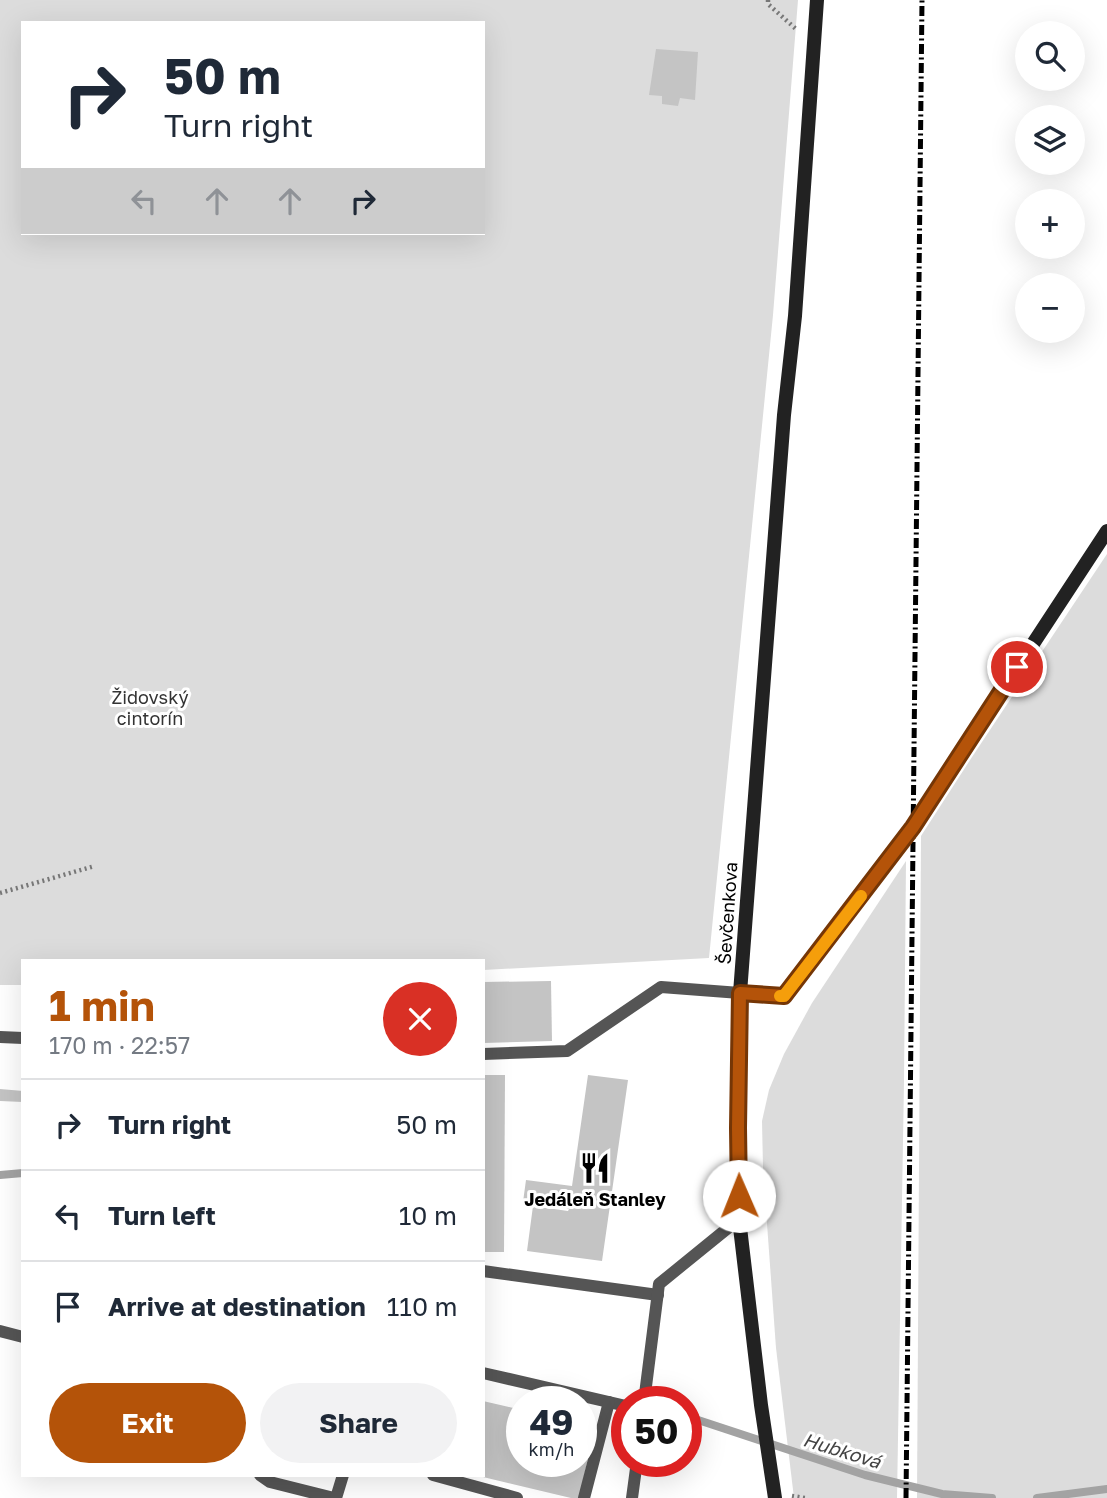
<!DOCTYPE html>
<meta charset="utf-8">
<style>
body{margin:0;font-family:"Golos Text",sans-serif;background:#f2f2f3;color:#1f2937;height:100vh;display:flex;flex-direction:column;font-size:26px;white-space:nowrap}
*{box-sizing:border-box;margin:0}
p{font-size:23px;color:#747a83}
.icon{flex:none;width:38px;height:38px;fill:none;stroke:currentColor;stroke-width:2;stroke-linecap:round;stroke-linejoin:round}
.map{position:relative;flex:1;overflow:hidden}
.drawer{position:absolute;left:21px;top:959px;width:464px;height:518px;display:flex;flex-direction:column;background:#fff;border-radius:0px;box-shadow:0 7px 28px #0002}
.drawer>*{flex:none}
.top-card{position:absolute;left:21px;top:21px;width:464px;height:214px;border-radius:0px;box-shadow:0 7px 28px #0002;background:#fff;color:#1f2937;overflow:hidden}
.controls{position:absolute;left:1015px;top:21px;display:grid;gap:14px}
.controls a{display:grid;place-items:center;width:70px;height:70px;border-radius:50%;background:#fff;box-shadow:0 7px 28px #0002;font-size:35px}
.speed{position:absolute;left:506px;top:1386px;display:flex;gap:14px;font-size:35px;font-weight:700;text-align:center}
.speed>*{display:grid;place-content:center;width:91px;height:91px;border-radius:50%;background:#fff;box-shadow:0 7px 28px #0002;line-height:1}
.speed small{font-size:18px;font-weight:400}
.speed .limit{border:10px solid #d22;background:#fff;color:#111}
.pin{position:absolute;display:grid;place-items:center;width:60px;height:60px;color:#fff;margin:-30px;border:4px solid #fff;border-radius:50%;box-shadow:0 2px 7px #0007}
.me{position:absolute;width:77px;margin:-38px;rotate:359deg;stroke-linejoin:round;filter:drop-shadow(0 0 5px #0008)}
.turn{display:flex;align-items:center;gap:24px;height:147px;padding:0 28px;font-size:32px}
.turn .icon{width:91px;height:91px;stroke-width:2.5}
.turn b{display:block;font-size:49px;line-height:60px}
.lanes{display:flex;align-items:center;height:66px;padding:0 28px;background:#0003;justify-content:center;gap:35px;direction:ltr}
.lanes .off{opacity:.35}
.round{display:grid;place-items:center;flex:none;width:74px;height:74px;border-radius:37px;background:#f2f2f3}
.overview{display:flex;align-items:center;justify-content:space-between;height:119px;padding:0 28px}
h1{font-size:42px;font-weight:700;line-height:52px;color:#b45309}
.primary-button{display:flex;gap:14px;margin-top:auto;padding:14px 28px}
.primary-button a{flex:1;height:80px;border-radius:42px;background:#b45309;color:#fff;font-size:28px;font-weight:700;line-height:80px;text-align:center}
.primary-button a+a{background:#f2f2f3;color:#1f2937}
ul{padding:0;list-style:none}
li{display:flex;align-items:center;gap:21px;height:91px;padding:0 28px;border-top:2px solid #e0e1e3}
li div{flex:1}
li b{display:block;font-size:26px}
li em{font-style:normal}
.map>svg:first-child{display:block}
.green{fill:#dcdcdc;fill-rule:evenodd}
.lines{fill:none;stroke-linecap:round;stroke-linejoin:round}
.stream{stroke:#a3a3a3;stroke-width:8}
.building{fill:#c4c4c4}
.path{stroke:#777;stroke-width:4.5;stroke-dasharray:2 3.5;stroke-linecap:butt}
.lane{stroke:#555;stroke-width:12}
.secondary{stroke:#222;stroke-width:14}
.rail{stroke:#000;stroke-width:5;stroke-dasharray:10 3.5 2 3.5;stroke-linecap:butt}
.route-casing{stroke:#753606;stroke-width:18}
.route{stroke:#b45309;stroke-width:12}
.slow{stroke:#f59e0b;stroke-width:12}
.labels{text-anchor:middle;dominant-baseline:central;stroke-width:6;stroke-linejoin:round;paint-order:stroke}
.park-label{font-size:18px;fill:#333;stroke:#fff}
.street-label{font-size:18px;fill:#000;stroke:#fff}
.poi-label{font-size:18px;font-weight:bold;fill:#000;stroke:#fff}
.water-label{font-size:19px;font-style:italic;fill:#444;stroke:#fff}
</style>
<div class="map">
<svg width="1107" height="1498" viewBox="0 0 1107 1498">
<rect width="100%" height="100%" fill="#fff"/>
<!-- green -->
<g class="green">
<path d="M0,0H798L773,315L709,958L483,970V961H23V985H0ZM23,23H483V233H23Z"/>
<path d="M1107,554V1498H917L921,836L972,757Z"/>
<path d="M906,861L904,1081L897,1498H794L776,1348L763,1168L762,1121L769,1090L784,1054L812,1003Z"/>
</g>
<g class="lines">
<!-- stream -->
<g class="stream">
<path d="M0,1175L23,1173"/>
<path d="M686,1416L865,1475L942,1494L992,1498"/>
<path d="M1037,1498L1107,1489"/>
</g>
</g>
<!-- building -->
<g class="building">
<path d="M656,49L698,52L695,100L680,98L678,106L662,104V96L649,95Z"/>
<path d="M551,981L552,1041L483,1043V982Z"/>
<path d="M483,1075H505L504,1252H483Z"/>
<path d="M588,1075L628,1080L602,1261L527,1251L533,1206L568,1211L569,1209L523,1202L526,1180L572,1186Z"/>
<path d="M0,1089L23,1091V1102L0,1101Z"/>
<path d="M483,1401L522,1410V1461H581V1425L595,1428L579,1498H571L483,1477Z"/>
</g>
<g class="lines">
<!-- path -->
<g class="path">
<path d="M768,0V4L796,29"/>
<path d="M0,893L95,866"/>
<path d="M792,1496L805,1498"/>
</g>
<!-- lane -->
<g class="lane">
<path d="M0,1037L23,1038"/>
<path d="M483,1054L567,1051L661,987L740,993"/>
<path d="M483,1271L658,1295"/>
<path d="M0,1331L23,1337"/>
<path d="M483,1373L626,1406"/>
<path d="M644,1402L659,1284L739,1219"/>
<path d="M260,1475L270,1482L334,1498"/>
<path d="M433,1475L517,1498"/>
<path d="M336,1498L343,1475"/>
<path d="M584,1498L609,1402"/>
<path d="M632,1498L637,1461"/>
</g>
<!-- secondary -->
<g class="secondary">
<path d="M740,993L784,996L913,827L1107,531"/>
<path d="M775,1498L761,1405L739,1219L738,1128L740,993L784,415L795,316L817,0"/>
</g>
<!-- rail -->
<path class="rail" d="M906,1498L922,0"/>
</g>
<g class="lines">
<defs>
<path id="route" d="M739,1196L738,1128L740,993L784,996L913,827L1017,667"/>
</defs>
<!-- route casing -->
<use href="#route" class="route-casing"/>
<!-- route -->
<use href="#route" class="route"/>
<!-- slow -->
<path class="slow" d="M780,996H784L861,896"/>
</g>
<!-- icons -->
<defs>
<symbol id="restaurant-bare" viewBox="-9 -9 18 18"><path d="M-5-6h1v4h1v-4h1v4h1v-4h1v5L-1.5 .5V6h-2V.5L-5-1ZM5-6V6H3V1.5H1.5Q1.5-4 5-6Z" fill="#000" stroke="#fff" stroke-width="2.5" paint-order="stroke"/></symbol>
</defs>
<g fill-rule="evenodd">
<use href="#restaurant-bare" x="573" y="1146" width="44" height="44"/>
</g>
<g class="labels">
<!-- park labels -->
<g class="park-label">
<text x="150" y="697">Židovský<tspan x="150" dy="21">cintorín</tspan></text>
</g>
<!-- street labels -->
<g class="street-label">
<text transform="translate(727 913) rotate(-86)">Ševčenkova</text>
</g>
<!-- poi labels -->
<g class="poi-label">
<text x="595" y="1199">Jedáleň Stanley</text>
</g>
<!-- water labels -->
<g class="water-label">
<text transform="translate(842 1450) rotate(17)">Hubková</text>
</g>
</g>
</svg>
<div class="controls">
<a><svg class="icon" aria-label="search" viewBox="0 0 24 24"><circle cx="10" cy="10" r="6"/><path d="M15 15l6 6"/></svg></a>
<a><svg class="icon" aria-label="layers" viewBox="0 0 24 24"><path d="M12 4l9 5-9 5-9-5zM3 14l9 5 9-5"/></svg></a>
<a>+</a>
<a>−</a>
</div>
<div class="speed"><div>49<small>km/h</small></div><div class="limit">50</div></div>
<div class="pin" style="left:1017px;top:667px;background:#d93025"><svg class="icon" aria-label="arrive" viewBox="0 0 24 24"><path d="M6 21V4h12l-3 4 3 4H6"/></svg></div>
<svg class="me" style="left:739px;top:1196px" viewBox="-20 -20 40 40"><circle r="19" fill="#fff"/><path d="M0-13L10 11 0 6-10 11z" fill="#b45309"/></svg>
<div class="top-card">
<div class="turn"><svg class="icon" aria-label="right" viewBox="0 0 24 24"><path d="M7 20v-9h11M14 6l5 5-5 5"/></svg><div><b>50 m</b>Turn right</div></div>
<div class="lanes"><svg class="icon off" aria-label="left" viewBox="0 0 24 24"><path d="M17 20v-9H6M10 6l-5 5 5 5"/></svg><svg class="icon off" aria-label="ahead" viewBox="0 0 24 24"><path d="M12 20V5M6 11l6-6 6 6"/></svg><svg class="icon off" aria-label="ahead" viewBox="0 0 24 24"><path d="M12 20V5M6 11l6-6 6 6"/></svg><svg class="icon" aria-label="right" viewBox="0 0 24 24"><path d="M7 20v-9h11M14 6l5 5-5 5"/></svg></div>
</div>
<section class="drawer">
<div class="overview"><div><h1>1 min</h1><p>170 m · 22:57</p></div><a class="round" style="background:#d93025;color:#fff"><svg class="icon" aria-label="close" viewBox="0 0 24 24"><path d="M6 6l12 12M18 6L6 18"/></svg></a></div>
<ul>
<li><svg class="icon" aria-label="right" viewBox="0 0 24 24"><path d="M7 20v-9h11M14 6l5 5-5 5"/></svg><div><b>Turn right</b></div><em>50 m</em></li>
<li><svg class="icon" aria-label="left" viewBox="0 0 24 24"><path d="M17 20v-9H6M10 6l-5 5 5 5"/></svg><div><b>Turn left</b></div><em>10 m</em></li>
<li><svg class="icon" aria-label="arrive" viewBox="0 0 24 24"><path d="M6 21V4h12l-3 4 3 4H6"/></svg><div><b>Arrive at destination</b></div><em>110 m</em></li>
</ul>
<div class="primary-button"><a>Exit</a><a>Share</a></div>
</section>
</div>
